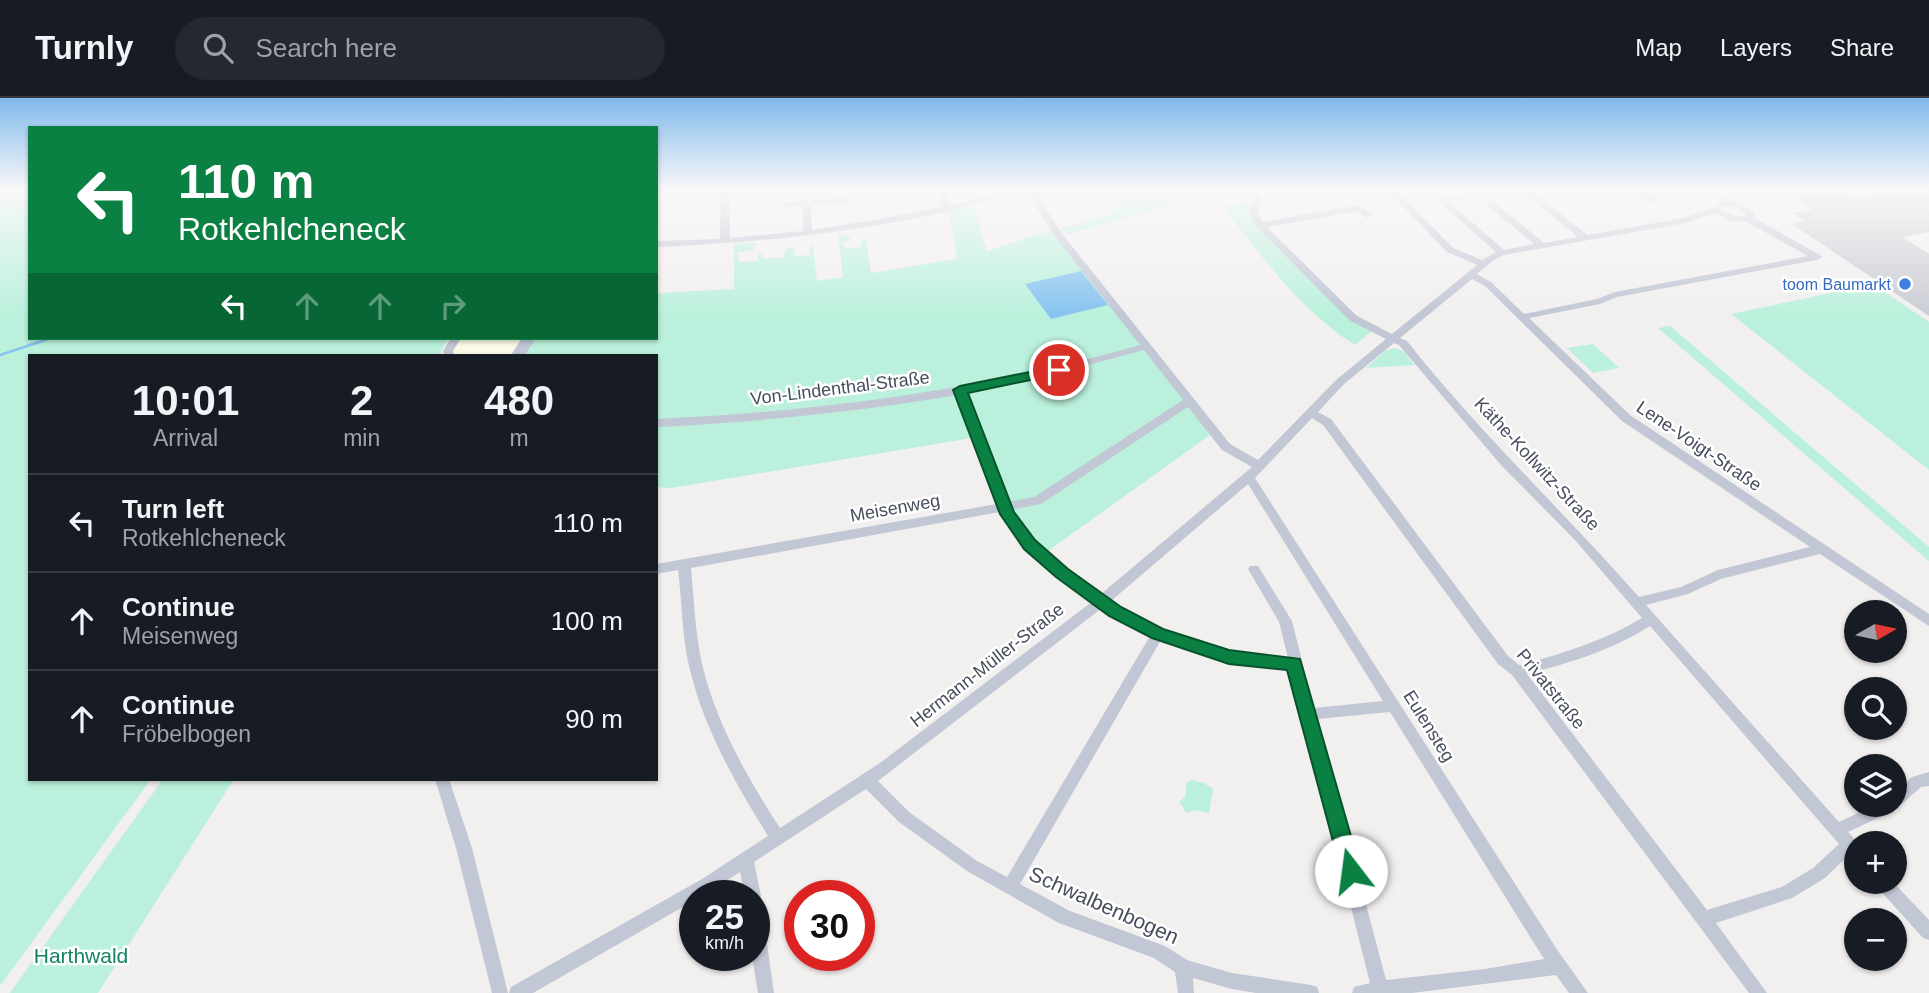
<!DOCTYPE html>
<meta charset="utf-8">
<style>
body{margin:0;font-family:Arial,sans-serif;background:#242831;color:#f1f3f6;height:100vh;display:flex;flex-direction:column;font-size:26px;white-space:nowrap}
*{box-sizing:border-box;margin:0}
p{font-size:23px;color:#9ea1a6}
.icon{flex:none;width:38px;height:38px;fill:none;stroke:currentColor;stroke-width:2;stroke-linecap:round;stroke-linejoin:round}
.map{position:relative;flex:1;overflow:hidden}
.side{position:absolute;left:28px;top:256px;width:630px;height:427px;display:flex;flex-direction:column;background:#171b24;border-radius:0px;box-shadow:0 2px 5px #0004}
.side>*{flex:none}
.hud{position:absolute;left:28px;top:28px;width:630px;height:214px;border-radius:0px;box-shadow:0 2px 5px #0004;background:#0b8043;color:#fff;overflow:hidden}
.needle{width:46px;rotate:81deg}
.tools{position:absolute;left:1844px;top:502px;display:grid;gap:14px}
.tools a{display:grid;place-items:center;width:63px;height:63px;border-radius:50%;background:#171b24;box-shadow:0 2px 5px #0004;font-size:35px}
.speed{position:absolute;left:679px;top:782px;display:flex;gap:14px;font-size:35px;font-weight:700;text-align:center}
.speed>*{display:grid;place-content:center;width:91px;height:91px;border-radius:50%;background:#171b24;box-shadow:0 2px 5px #0004;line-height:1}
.speed small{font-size:18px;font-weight:400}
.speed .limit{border:10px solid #d22;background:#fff;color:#111}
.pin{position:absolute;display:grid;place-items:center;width:60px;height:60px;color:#fff;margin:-30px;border:4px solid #fff;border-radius:50%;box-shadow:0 2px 7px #0007}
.me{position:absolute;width:77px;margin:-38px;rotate:345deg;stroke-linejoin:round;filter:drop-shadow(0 0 5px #0008)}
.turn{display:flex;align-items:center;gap:24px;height:147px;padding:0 35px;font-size:32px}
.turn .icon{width:91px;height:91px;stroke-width:2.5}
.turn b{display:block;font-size:49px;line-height:60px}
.lanes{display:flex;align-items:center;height:66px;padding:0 35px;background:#0003;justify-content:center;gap:35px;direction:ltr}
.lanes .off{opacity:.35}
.eta{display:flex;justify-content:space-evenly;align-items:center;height:119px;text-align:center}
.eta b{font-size:42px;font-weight:700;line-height:49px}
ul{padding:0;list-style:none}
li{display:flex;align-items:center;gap:21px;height:98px;padding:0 35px;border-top:2px solid #363941}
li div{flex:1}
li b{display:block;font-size:26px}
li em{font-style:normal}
header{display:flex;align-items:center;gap:42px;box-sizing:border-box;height:98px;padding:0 35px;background:#171b24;border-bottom:2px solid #363941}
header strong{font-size:33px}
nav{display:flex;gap:38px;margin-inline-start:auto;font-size:24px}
.search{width:490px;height:63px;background:#242831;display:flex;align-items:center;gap:18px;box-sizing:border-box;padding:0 24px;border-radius:38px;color:#9ea1a6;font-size:26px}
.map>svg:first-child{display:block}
.commercial{fill:#fdfbe8}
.green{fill:#bbf1dc}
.water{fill:#86c3f1}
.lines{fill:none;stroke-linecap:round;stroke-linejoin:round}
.stream{stroke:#86c3f1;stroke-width:2.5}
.building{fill:#cbcdd5}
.street{fill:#c2c7d5;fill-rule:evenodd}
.secondary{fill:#c1c7d9;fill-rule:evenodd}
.route{fill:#0b8043;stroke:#07532c;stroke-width:2}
.shop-dot{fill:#3f7fe0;stroke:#fff;stroke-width:2.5}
.labels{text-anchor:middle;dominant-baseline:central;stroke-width:5;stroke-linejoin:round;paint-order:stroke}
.far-shop-label{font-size:16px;fill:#366cbe;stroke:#fff;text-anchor:end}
.street-label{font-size:18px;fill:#464d5d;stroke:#fff}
.near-street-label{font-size:21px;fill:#464d5d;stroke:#fff}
.near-park-label{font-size:21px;fill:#128363;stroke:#fff}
</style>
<header>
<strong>Turnly</strong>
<div class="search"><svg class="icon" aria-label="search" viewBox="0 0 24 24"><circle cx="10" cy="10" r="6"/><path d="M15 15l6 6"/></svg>Search here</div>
<nav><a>Map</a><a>Layers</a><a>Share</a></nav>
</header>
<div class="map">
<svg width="1929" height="895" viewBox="0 0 1929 895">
<rect width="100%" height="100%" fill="#f2efef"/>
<!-- commercial -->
<path class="commercial" d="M456,240H529L518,257H449L448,253Z"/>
<!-- green -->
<g class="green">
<path d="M0,92H30V240H448L439,257H30V681H151L0,888Z"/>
<path d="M1109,92H1219L1204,103L1171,107L1068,136L1060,129L1076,127L1117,114Z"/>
<path d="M1257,92H1338L1267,104Z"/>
<path d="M1719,92H1833C1798,98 1749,118 1719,92Z"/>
<path d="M1255,102L1249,115L1252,121L1372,233L1355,247C1302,214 1261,158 1223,109Z"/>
<path d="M972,106L987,153L1055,131L1214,334L1041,458L1007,416L978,339L671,390L656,389V257H518L529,240H656V195L734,191V146L757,145L752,153L738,154L739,164L758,163V156H762V160H783L786,150H794L795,158L810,157L809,148H813L817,183L843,179L838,136L849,138L850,143L843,144L844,150L862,149L861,142H866L871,175L957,161L948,112Z"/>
<path d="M1873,186L1929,224V372L1731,216Z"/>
<path d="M1670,228L1929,449V463L1658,230Z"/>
<path d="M1593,246L1619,270L1593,275L1567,250Z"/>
<path d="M1394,250L1404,253L1414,267L1366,270L1385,253Z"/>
<path d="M163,681H234L98,895H10Z"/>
<path d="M1192,682L1204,685L1213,691L1209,715L1194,712L1187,715L1179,704L1185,699L1187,684Z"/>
</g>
<!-- water -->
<path class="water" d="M1081,173L1108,207L1051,221L1025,186Z"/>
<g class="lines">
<!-- stream -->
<path class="stream" d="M0,257L51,240"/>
</g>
<!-- building -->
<g class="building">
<path d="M1642,92H1666L1655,105L1636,99Z"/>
<path d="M1784,92H1847V100L1893,92H1929V134L1902,139L1929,156V218L1792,126L1804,123L1792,115L1813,112Z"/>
</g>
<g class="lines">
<!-- street -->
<g class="street">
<path d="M721,92H729L730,140L803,133V108L784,109V105L787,104L849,100L850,102L846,105L811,108L812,132L885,120L942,109L937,92H945L951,107L1010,92H1025L952,112L948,115L945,114C849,135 754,145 656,149V143L720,141Z"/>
<path d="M1031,92H1039L1042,105L1063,137L1230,346L1258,362L1336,282L1386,241L1349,222L1253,125L1250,114L1255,102L1246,92H1255L1263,102L1258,114L1262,124L1359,107L1371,117L1367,120L1357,113L1267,129L1357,218L1392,236L1477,167L1447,154L1387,92H1396L1453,150L1482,162L1496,154L1426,92H1435L1444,100L1481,92H1498L1449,104L1504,152L1534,146L1487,107V103H1493L1544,145L1578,139L1528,98L1509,92H1538L1536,96L1587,137L1683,120L1717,109L1734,118H1746L1745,115L1734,109H1717V105L1723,104L1709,92C1721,92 1724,100 1735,104C1744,108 1749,109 1755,116L1754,120L1820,157L1822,159L1817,162L1617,199L1600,206L1529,220L1630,317L1929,516V528L1820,456L1721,481L1688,496L1646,507L1839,724L1875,707H1895V694L1912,679L1929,674V688L1921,689L1895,712L1848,734L1859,746H1857V762L1849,757L1825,780L1792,800L1716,825L1767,895H1749L1512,577L1498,566L1323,327L1312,320L1255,380L1558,853L1588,895H1569L1556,877L1412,895H1352L1354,889L1370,885L1291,571L1229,564L1161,542L1020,786L1070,813L1165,848L1187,862L1232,875L1311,887L1317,889L1319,895H1256L1232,891L1193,880L1194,895H1178L1175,874L1154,860L1059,825L967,773L899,724L866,691L754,764L761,798L758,804L762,810L774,895H758L752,858H754V798H745L740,774L702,798H695V802L533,895H509L511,889L702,781L768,738C735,685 703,629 689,568C682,537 682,504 678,472L656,476V466L997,406L957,297C857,314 757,324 656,329V321C822,313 980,292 1140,247L1056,140L1034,105ZM1716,115L1729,123L1747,124L1808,158L1615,194L1597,201L1524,216L1491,184L1477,176L1494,162L1504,157L1685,125ZM1472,181L1485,188L1622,323L1810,449L1718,472L1681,489L1639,499C1562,412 1478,333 1407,243L1400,240ZM1394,245L1399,247L1501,367L1575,442L1642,520C1604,543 1562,556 1519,567L1508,558L1331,321L1318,314L1344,286ZM1144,252L1183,302L1034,399L1008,404L967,295L1028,283ZM1188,309L1222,352L1252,369L1101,496L1043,454L1011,412L1041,406ZM1248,386L1383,603L1314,610L1292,523L1258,468H1250L1248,471L1279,524L1288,560L1229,554L1162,532L1111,503ZM1000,414L1035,460L1093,503L880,665L780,730C747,679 716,625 702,566C695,534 694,501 691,470ZM1102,510L1150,538L1007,779L977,763L909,714L878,683ZM1650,528L1839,746L1813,770L1782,789L1707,812L1527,576C1570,565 1612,552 1650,528ZM1390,614L1544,861L1485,871L1386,882L1317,621Z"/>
<path d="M451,240H461L453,253L454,257H444L443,253Z"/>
<path d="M435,681H449L472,750L508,895H492L456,750Z"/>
<path d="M1875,784H1893L1929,822V842L1923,840L1877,789Z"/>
</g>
<!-- secondary -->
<path class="secondary" d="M522,240H536L525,257H511Z"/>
</g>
<!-- sky -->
<linearGradient id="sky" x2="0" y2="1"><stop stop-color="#81baec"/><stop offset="0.42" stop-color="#f9f8f8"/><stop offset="1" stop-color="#f9f8f8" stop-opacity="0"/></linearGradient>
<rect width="1929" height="217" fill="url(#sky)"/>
<!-- route -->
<path class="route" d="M1059,268L1066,272L1064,275L968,295L1014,414L1035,442L1068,471L1121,509L1163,531L1229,552L1300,561L1361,773L1358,780L1351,783L1343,780L1341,773L1287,572L1229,566L1152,540L1109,518L1056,479L1024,451L1000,416L953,292L960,288Z"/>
<!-- markers -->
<circle class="shop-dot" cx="1905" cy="186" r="7"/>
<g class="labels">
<!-- far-shop labels -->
<g class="far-shop-label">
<text x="1891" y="186">toom Baumarkt</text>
</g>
<!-- street labels -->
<g class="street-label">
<text transform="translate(840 290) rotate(-7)">Von-Lindenthal-Straße</text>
<text transform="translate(1699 348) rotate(34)">Lene-Voigt-Straße</text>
<text transform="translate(1537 366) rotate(47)">Käthe-Kollwitz-Straße</text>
<text transform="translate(895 410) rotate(-10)">Meisenweg</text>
<text transform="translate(987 567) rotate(-38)">Hermann-Müller-Straße</text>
<text transform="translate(1551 591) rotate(51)">Privatstraße</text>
<text transform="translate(1429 628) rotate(58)">Eulensteg</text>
</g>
<!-- near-street labels -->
<g class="near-street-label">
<text transform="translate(1104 807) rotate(24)">Schwalbenbogen</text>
</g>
<!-- near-park labels -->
<g class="near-park-label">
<text x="81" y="857">Harthwald</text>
</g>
</g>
</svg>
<div class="tools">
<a><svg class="needle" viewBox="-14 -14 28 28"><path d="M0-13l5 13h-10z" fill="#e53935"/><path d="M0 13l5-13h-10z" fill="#9ea1a6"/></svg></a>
<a><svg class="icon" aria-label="search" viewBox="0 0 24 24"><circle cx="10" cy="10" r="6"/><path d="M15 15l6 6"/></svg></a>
<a><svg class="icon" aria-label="layers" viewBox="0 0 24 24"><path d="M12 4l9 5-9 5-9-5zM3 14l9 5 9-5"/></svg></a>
<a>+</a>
<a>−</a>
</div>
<div class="speed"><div>25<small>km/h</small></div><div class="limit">30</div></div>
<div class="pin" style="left:1059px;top:272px;background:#d93025"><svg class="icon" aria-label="arrive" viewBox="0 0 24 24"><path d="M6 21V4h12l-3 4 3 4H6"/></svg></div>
<svg class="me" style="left:1351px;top:773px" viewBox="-20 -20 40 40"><circle r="19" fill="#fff"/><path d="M0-13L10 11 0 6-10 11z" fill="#0b8043"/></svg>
<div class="hud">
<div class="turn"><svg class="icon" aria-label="left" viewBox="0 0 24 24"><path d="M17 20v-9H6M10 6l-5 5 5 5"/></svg><div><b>110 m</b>Rotkehlcheneck</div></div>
<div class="lanes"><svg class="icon" aria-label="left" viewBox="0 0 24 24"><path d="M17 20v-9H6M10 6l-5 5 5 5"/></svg><svg class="icon off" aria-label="ahead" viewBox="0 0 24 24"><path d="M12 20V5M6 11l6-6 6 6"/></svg><svg class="icon off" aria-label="ahead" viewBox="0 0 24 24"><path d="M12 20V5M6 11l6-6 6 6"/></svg><svg class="icon off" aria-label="right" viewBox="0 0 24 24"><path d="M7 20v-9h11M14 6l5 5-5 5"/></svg></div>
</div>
<section class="side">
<div class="eta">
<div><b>10:01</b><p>Arrival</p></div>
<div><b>2</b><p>min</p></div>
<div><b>480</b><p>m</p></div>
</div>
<ul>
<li><svg class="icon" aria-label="left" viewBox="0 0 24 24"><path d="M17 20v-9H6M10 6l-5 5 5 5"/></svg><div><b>Turn left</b><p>Rotkehlcheneck</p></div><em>110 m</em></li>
<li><svg class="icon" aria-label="ahead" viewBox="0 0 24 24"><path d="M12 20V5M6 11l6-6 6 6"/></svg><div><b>Continue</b><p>Meisenweg</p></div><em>100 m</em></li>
<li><svg class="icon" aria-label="ahead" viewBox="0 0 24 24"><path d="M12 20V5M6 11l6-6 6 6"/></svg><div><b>Continue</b><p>Fröbelbogen</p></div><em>90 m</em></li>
</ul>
</section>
</div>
